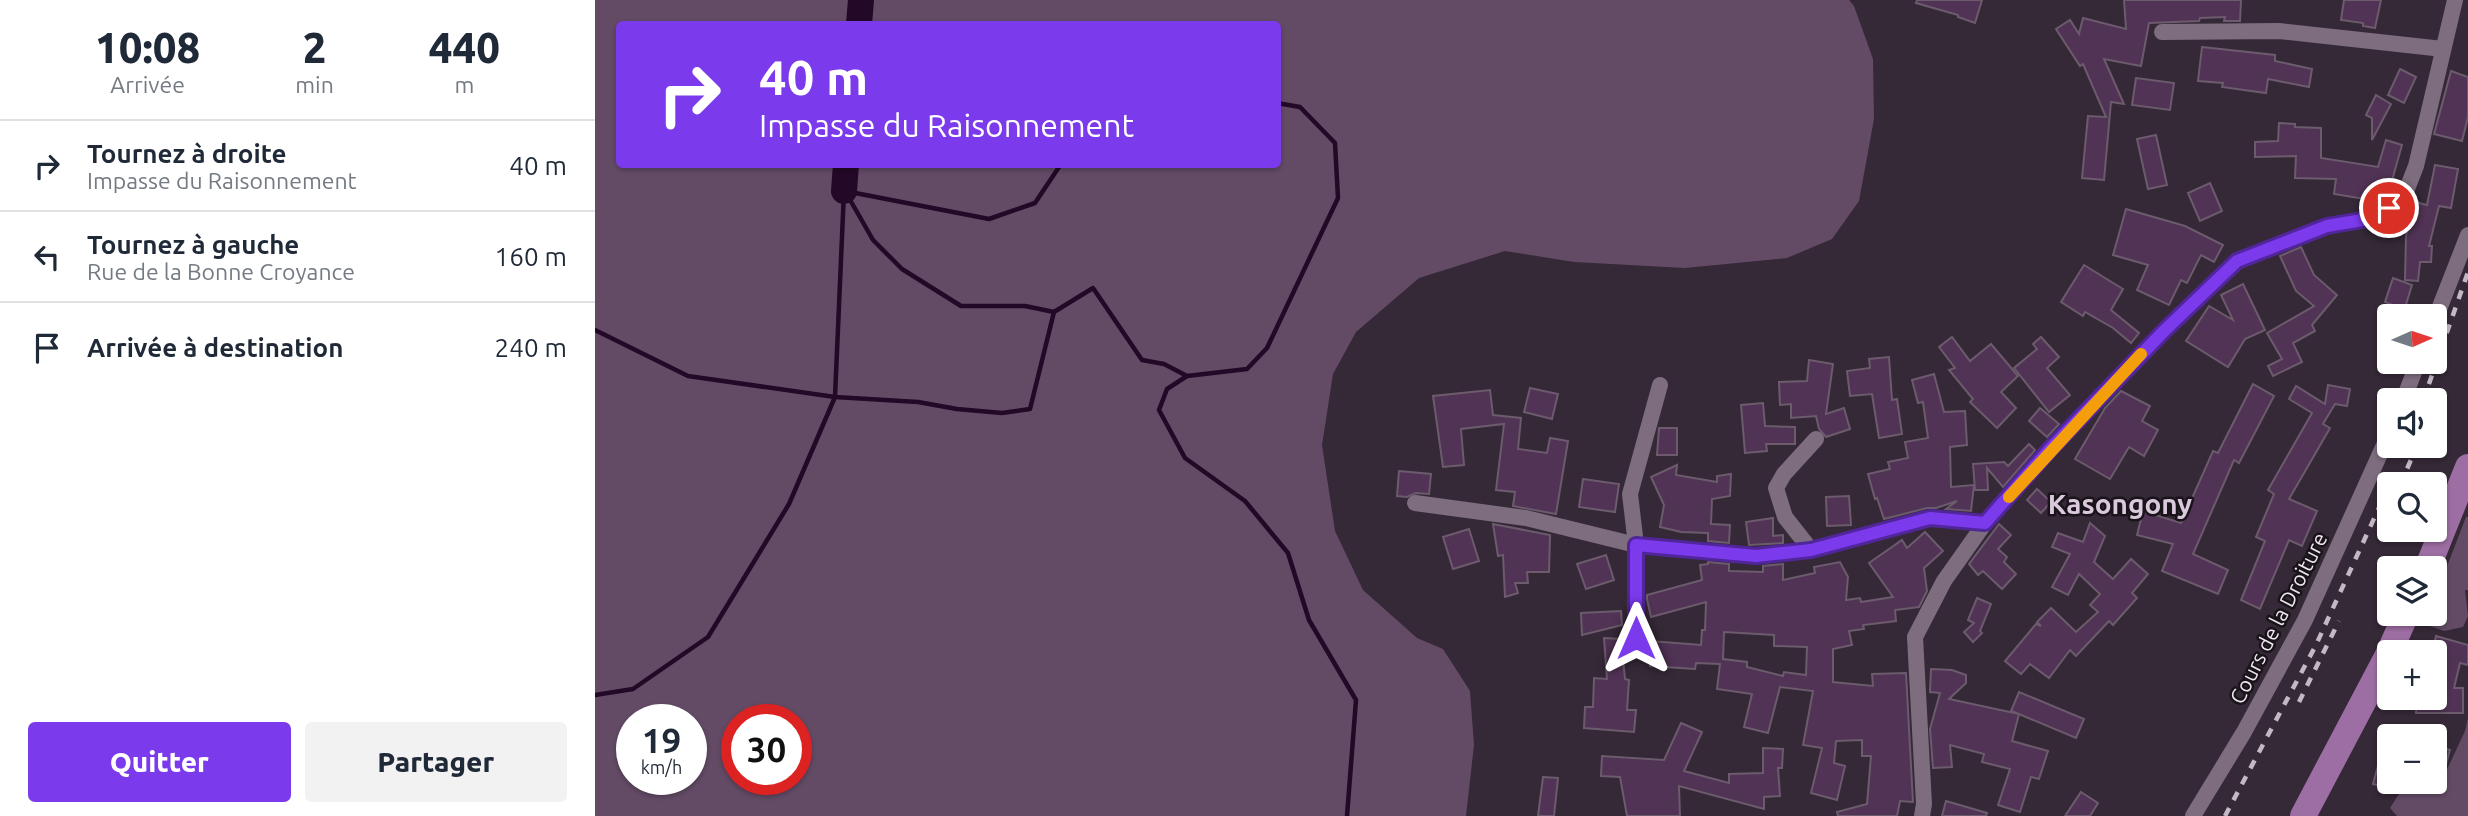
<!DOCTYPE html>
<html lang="fr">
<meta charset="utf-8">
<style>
body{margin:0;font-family:Ubuntu,sans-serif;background:#f2f2f3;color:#1f2937;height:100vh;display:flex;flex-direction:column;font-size:26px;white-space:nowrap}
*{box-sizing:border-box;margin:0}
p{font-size:23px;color:#747a83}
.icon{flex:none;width:38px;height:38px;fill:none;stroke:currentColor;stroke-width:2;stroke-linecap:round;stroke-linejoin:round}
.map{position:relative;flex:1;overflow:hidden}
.panel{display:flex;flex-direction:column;background:#fff;width:595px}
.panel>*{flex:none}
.banner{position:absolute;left:21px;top:21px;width:665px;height:147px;border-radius:7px;box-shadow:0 2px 5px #0004;background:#7c3aed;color:#fff;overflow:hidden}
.needle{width:46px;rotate:87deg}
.buttons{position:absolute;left:1782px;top:304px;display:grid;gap:14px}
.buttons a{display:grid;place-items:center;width:70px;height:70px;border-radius:7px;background:#fff;box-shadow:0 2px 5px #0004;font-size:35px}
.speed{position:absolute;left:21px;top:704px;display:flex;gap:14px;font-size:35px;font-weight:700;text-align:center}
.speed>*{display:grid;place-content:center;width:91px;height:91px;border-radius:50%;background:#fff;box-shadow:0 2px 5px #0004;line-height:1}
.speed small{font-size:18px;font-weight:400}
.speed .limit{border:10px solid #d22;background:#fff;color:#111}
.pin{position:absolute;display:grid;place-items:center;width:60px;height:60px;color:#fff;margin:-30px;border:4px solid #fff;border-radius:50%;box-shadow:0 2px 7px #0007}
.me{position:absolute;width:77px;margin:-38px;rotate:0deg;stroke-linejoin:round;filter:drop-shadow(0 0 5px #0008)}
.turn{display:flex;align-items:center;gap:24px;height:147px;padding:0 28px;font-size:32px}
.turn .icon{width:91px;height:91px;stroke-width:2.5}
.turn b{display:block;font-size:49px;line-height:60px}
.eta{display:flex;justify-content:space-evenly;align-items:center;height:119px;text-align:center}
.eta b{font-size:42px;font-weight:800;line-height:49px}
.button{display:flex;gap:14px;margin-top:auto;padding:14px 28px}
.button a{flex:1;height:80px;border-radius:7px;background:#7c3aed;color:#fff;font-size:28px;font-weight:800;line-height:80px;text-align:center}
.button a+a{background:#f2f2f3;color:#1f2937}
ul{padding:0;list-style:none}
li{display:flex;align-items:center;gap:21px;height:91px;padding:0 28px;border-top:2px solid #e0e1e3}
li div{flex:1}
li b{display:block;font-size:26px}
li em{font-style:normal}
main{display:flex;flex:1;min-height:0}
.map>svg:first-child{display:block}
.green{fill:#634b66;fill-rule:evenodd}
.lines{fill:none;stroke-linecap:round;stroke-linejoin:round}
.stream{stroke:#240827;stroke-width:4.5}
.river{stroke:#240827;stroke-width:26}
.building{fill:#513355;stroke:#6b5b6c;stroke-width:2;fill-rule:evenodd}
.minor{stroke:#7d6d7e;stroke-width:16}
.primary{stroke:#9d6ea3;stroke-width:26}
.rail{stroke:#c3b9c4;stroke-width:4.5;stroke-dasharray:9 9;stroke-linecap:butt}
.route-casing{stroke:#51269a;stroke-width:18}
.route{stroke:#7c3aed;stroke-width:12}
.slow{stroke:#f59e0b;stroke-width:12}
.labels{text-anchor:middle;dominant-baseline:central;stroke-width:5;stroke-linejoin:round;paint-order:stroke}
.street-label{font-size:21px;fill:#f0e7f1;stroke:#19131a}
.district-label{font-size:28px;font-weight:bold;fill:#dac9dc;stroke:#19131a}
</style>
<main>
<section class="panel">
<div class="eta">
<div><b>10:08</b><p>Arrivée</p></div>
<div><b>2</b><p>min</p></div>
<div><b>440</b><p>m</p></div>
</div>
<ul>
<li><svg class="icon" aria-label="right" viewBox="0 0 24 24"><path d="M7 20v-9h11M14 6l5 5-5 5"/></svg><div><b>Tournez à droite</b><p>Impasse du Raisonnement</p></div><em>40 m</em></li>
<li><svg class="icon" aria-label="left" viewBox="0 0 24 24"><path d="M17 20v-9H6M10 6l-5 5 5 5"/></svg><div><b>Tournez à gauche</b><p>Rue de la Bonne Croyance</p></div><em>160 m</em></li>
<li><svg class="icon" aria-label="arrive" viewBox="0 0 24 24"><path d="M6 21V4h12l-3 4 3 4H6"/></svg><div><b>Arrivée à destination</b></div><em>240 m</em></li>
</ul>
<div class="button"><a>Quitter</a><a>Partager</a></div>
</section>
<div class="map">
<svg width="1873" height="816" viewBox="0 0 1873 816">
<rect width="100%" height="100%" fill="#352837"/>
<!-- green -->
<g class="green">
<path d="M0,0H1254L1259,6L1278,59L1279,119L1264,201L1237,239L1192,258L1090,268L979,262L910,251L824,278L761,332L738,374L727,445L740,531L768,590L822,638L848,649L875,691L879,745L871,816H0ZM24,24H682V164H24ZM37,719H96V779H37ZM142,719H201V779H142Z"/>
<path d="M1871,517H1873V590H1870L1873,616L1868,627L1849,631L1829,624L1830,614H1839V589L1851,569Z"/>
<path d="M1873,718V816H1802L1795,808L1809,786L1839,782V780L1848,778L1870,731Z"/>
</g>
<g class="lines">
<!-- stream -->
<g class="stream">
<path d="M682,103L705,107L740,143L743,198L672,348L652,369L592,376L572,389L564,410L590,458L650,501L693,553L714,620L761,700L752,816"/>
<path d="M250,191L278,240L307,269L366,306H430L459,312L498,288L547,360L569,364L592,376"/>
<path d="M250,191L394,219L440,203L466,164"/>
<path d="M0,330L93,376L240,397L323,402L362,409L407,413L435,409L459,312"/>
<path d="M0,695L38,689L113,637L194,504L240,397L249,191"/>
</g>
<!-- river -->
<g class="river">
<path d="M264,24L266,0"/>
<path d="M249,191L251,164"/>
</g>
</g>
<!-- building -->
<g class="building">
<path d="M1322,0H1387L1380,23L1363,17V15L1321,3Z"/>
<path d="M1529,0H1646L1645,21H1629L1630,17L1605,18L1604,21L1554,23L1546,66L1509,59L1529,104L1516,102L1509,180L1487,178L1493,116L1511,117L1488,64L1485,66L1461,29L1475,20L1484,34L1488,18L1531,29Z"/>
<path d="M1749,0H1786L1780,28L1768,26V23L1746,20Z"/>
<path d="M1607,47L1680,55V61L1717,69L1714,87L1673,79L1671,93L1627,87L1628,83L1603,81Z"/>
<path d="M1805,69L1821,77L1809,103L1793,95Z"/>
<path d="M1856,71L1873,77V117L1867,141L1839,134Z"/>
<path d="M1541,78L1579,83L1575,110L1537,105Z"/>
<path d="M1781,95L1796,104L1777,140V118L1771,115Z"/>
<path d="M1684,123L1700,124V127L1726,128V158L1783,167L1791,140L1807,145L1796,184L1789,199L1781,204L1770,199L1739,194L1741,179L1700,178L1701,156L1660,157V142L1683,141Z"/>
<path d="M1561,135L1572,185L1553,189L1542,139Z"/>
<path d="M1840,165L1863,169L1856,208L1844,206L1834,246H1837L1836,262H1825L1823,281L1810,280L1811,236L1820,202L1832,205Z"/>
<path d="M1615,183L1627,211L1605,221L1593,193Z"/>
<path d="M1531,209L1590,226L1628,245L1619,262L1606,255L1592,283L1586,280L1574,305L1542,290L1553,265L1518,255Z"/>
<path d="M1706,247L1719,275L1742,295L1717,325L1720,331L1698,343L1707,362L1678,376L1673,366L1687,359L1672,333L1719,306L1701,291L1685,256Z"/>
<path d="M1489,265L1528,289L1516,310L1544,333L1536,343L1518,328L1490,312L1488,316L1466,302Z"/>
<path d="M1798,278L1817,285L1807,317L1795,314L1798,305L1790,302Z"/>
<path d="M1648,284L1670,330L1650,339L1633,367L1591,341L1614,306L1638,320L1626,295Z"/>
<path d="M1357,337L1375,361L1396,344L1423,376L1406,392L1421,408L1402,428L1375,402L1378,399L1354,370L1360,368L1344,347Z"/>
<path d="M1446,337L1464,357L1452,368L1475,395L1454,412L1419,368L1442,349L1438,344Z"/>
<path d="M1294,357L1297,400L1302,399L1307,434L1284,438L1277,394L1255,396L1252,371L1275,368L1274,359Z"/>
<path d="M1214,360L1238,364L1231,414L1249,408L1255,429L1231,437L1224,429L1221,416L1196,418V404L1185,405L1184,382L1212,381Z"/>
<path d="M1339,374L1349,412L1370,411L1372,445L1355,447L1356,487L1379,485L1376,511L1351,509L1362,501L1341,508H1332L1289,519L1282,498L1280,499L1273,474L1295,469L1293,462L1313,458L1310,442L1333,438L1328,402L1323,403L1317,380Z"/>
<path d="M1658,384L1679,396L1644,463L1639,460L1598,554L1633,570L1623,594L1567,571L1578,544L1542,535L1548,511L1586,523L1618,451L1623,453Z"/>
<path d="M1733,385L1755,389L1752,406L1740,404L1728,424L1735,428L1694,499L1722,511L1707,546L1694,540L1665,609L1646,600L1670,541L1661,537L1679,494L1673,490L1717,413L1694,399L1701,386L1730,404Z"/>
<path d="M935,388L963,394L957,419L929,412Z"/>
<path d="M895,390L898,415L926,418L923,449L952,453L955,438L973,441L961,514L918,506L920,492L901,490L909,424L866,429L869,465L848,467L838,396Z"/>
<path d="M1526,391L1555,406L1547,421L1563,430L1549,456L1534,447L1515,479L1480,459L1510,408Z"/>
<path d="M1168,403L1170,426L1200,427V444H1171L1172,451L1150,453L1146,405Z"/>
<path d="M1445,408L1464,424L1452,437L1434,421Z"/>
<path d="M1064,428H1082V455H1062Z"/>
<path d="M1434,444L1440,450L1408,487L1392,468L1393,490H1380L1378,464L1409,462L1413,466Z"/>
<path d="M1082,465L1081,475L1122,482V476L1136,474L1135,496L1117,499L1116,524L1135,525L1134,543L1113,541V533L1086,532L1065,527L1069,505L1056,477Z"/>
<path d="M804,471L836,474L834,494L821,493L812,497L802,496Z"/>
<path d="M988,479L1024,484L1020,512L984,507Z"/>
<path d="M1442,489L1456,502L1446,513L1432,500Z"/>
<path d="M1254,496L1256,525L1232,526L1231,497Z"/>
<path d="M1178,518V536L1188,535V543L1154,545L1151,522Z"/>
<path d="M1495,523L1510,536L1499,562L1518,579L1536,559L1553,574L1537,593L1542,598L1518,625L1514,621L1481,656L1475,650L1454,678L1435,664L1426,674L1410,661L1441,624L1446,626L1442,622L1456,608L1481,632L1503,612L1495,605L1505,594L1484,574L1473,595L1457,587L1475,554L1457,547L1463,533L1488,542Z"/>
<path d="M898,524L955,535L954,572H932L933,583H920L923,593L910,597L908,555L903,556Z"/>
<path d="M1404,524L1416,535L1403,549L1412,557L1409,562L1421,574L1407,589L1388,571L1383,575L1374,564Z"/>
<path d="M874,529L884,561L858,569L848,537Z"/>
<path d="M1330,532L1348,551L1329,568L1332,591L1324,607L1300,610L1301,621L1268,625L1269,629L1254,631L1257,645L1238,649V682L1278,686L1277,674L1311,673L1318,802L1305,801L1302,816H1243L1242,812L1272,804L1276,756H1267V740L1241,741L1239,763L1250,766L1242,800L1216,793L1227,748L1208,745L1218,691L1185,687L1173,733L1149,727L1157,694L1122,689L1125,664L1101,663L1100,669L1055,666L1056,641L1106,645L1107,630H1110L1111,602L1056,617L1052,599V595L1107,580L1105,565L1113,564V562L1134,564V571L1168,572V566L1188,564V580L1220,573L1219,567L1245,562L1253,577L1251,600L1265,598L1266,602L1298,597L1274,563L1307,540L1312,548ZM1129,632L1179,635V646L1212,647L1211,675L1189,672L1188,676L1152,667V662L1128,659Z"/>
<path d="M1011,555L1019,580L991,589L982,564Z"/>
<path d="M1382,598L1396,604L1385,631L1387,633L1378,642L1369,632L1379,623L1373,620Z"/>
<path d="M1026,611L1027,625L987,635L986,613Z"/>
<path d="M1841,636L1873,645V665L1865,663L1859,688H1868V713H1821L1822,698H1839V653H1837Z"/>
<path d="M1009,638L1026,639L1030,679L1034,680L1032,710H1041L1039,732L989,728L990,707H998L999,678L1012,679Z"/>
<path d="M1336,669L1357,670L1371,675V683L1354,699L1424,714L1416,711L1424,692L1489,719L1481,738L1424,714L1417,741L1453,751L1444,779L1436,777L1425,812L1403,805L1415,769L1387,762L1389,754L1355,745L1357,767L1338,768L1335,729L1345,693L1335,692Z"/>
<path d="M1086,723L1107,732L1089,771L1134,783V774L1168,773V748L1188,749L1187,768H1183L1185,796L1169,797V809L1084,786L1085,816H1032L1025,777L1006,776L1007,756L1069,760Z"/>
<path d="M1790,740L1794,741V788L1778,784Z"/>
<path d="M1839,745L1855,750L1849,771L1839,767Z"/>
<path d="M948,777L963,778L959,816H943Z"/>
<path d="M1486,792L1503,803L1495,816H1470Z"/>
<path d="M1351,801L1392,813L1391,816H1347Z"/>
</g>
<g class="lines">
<!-- minor -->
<g class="minor">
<path d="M1567,32L1684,31L1848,49"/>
<path d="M1839,322L1873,235"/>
<path d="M1808,401L1823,362"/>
<path d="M820,503L931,518L1041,545L1161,556L1216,550L1335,518L1390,523"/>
<path d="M1216,550L1190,517L1181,488L1189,474L1221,439"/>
<path d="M1041,638V545L1035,494L1065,385"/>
<path d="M1327,816L1329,804L1320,637L1349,581L1390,523L1455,449L1569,331L1642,261L1732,226L1779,218L1808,199L1821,166L1860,0"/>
<path d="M1598,816L1649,732L1710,620L1794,434"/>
</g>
<!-- primary -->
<g class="primary">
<path d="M1832,569L1873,467"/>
<path d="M1794,653L1811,614"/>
<path d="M1708,816L1794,653"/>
</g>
<!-- rail -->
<g class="rail">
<path d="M1828,401L1873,272"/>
<path d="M1805,485L1822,446"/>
<path d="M1704,702L1744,621"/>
<path d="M1630,816L1721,645L1794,486"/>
</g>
</g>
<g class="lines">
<defs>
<path id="route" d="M1041,638V545L1161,556L1216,550L1335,518L1390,523L1455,449L1569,331L1642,261L1732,226L1779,218L1794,208"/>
</defs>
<!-- route casing -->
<use href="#route" class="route-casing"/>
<!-- route -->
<use href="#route" class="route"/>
<!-- slow -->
<path class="slow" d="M1414,497L1546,354"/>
</g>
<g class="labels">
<!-- street labels -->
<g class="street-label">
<text transform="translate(1683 618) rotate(-63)">Cours de la Droiture</text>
</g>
<!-- district labels -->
<g class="district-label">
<text x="1525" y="503">Kasongony</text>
</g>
</g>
</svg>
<div class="buttons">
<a><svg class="needle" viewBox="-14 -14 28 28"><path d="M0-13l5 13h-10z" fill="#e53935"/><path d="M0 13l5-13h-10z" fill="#747a83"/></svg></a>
<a><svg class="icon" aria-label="sound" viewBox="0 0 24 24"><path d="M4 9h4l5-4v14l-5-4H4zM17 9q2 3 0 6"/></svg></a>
<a><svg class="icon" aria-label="search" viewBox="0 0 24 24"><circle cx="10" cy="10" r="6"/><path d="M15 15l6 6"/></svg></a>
<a><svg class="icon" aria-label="layers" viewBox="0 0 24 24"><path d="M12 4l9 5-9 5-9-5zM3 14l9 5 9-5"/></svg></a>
<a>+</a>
<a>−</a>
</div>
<div class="speed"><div>19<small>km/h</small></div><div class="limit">30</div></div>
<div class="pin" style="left:1794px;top:208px;background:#d93025"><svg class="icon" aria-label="arrive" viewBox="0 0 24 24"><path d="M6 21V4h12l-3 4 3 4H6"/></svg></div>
<svg class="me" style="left:1041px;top:638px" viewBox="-20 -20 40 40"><path d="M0-17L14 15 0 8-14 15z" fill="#7c3aed" stroke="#fff" stroke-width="4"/></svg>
<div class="banner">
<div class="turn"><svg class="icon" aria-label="right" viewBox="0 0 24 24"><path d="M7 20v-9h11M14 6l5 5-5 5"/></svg><div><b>40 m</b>Impasse du Raisonnement</div></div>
</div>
</div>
</main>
